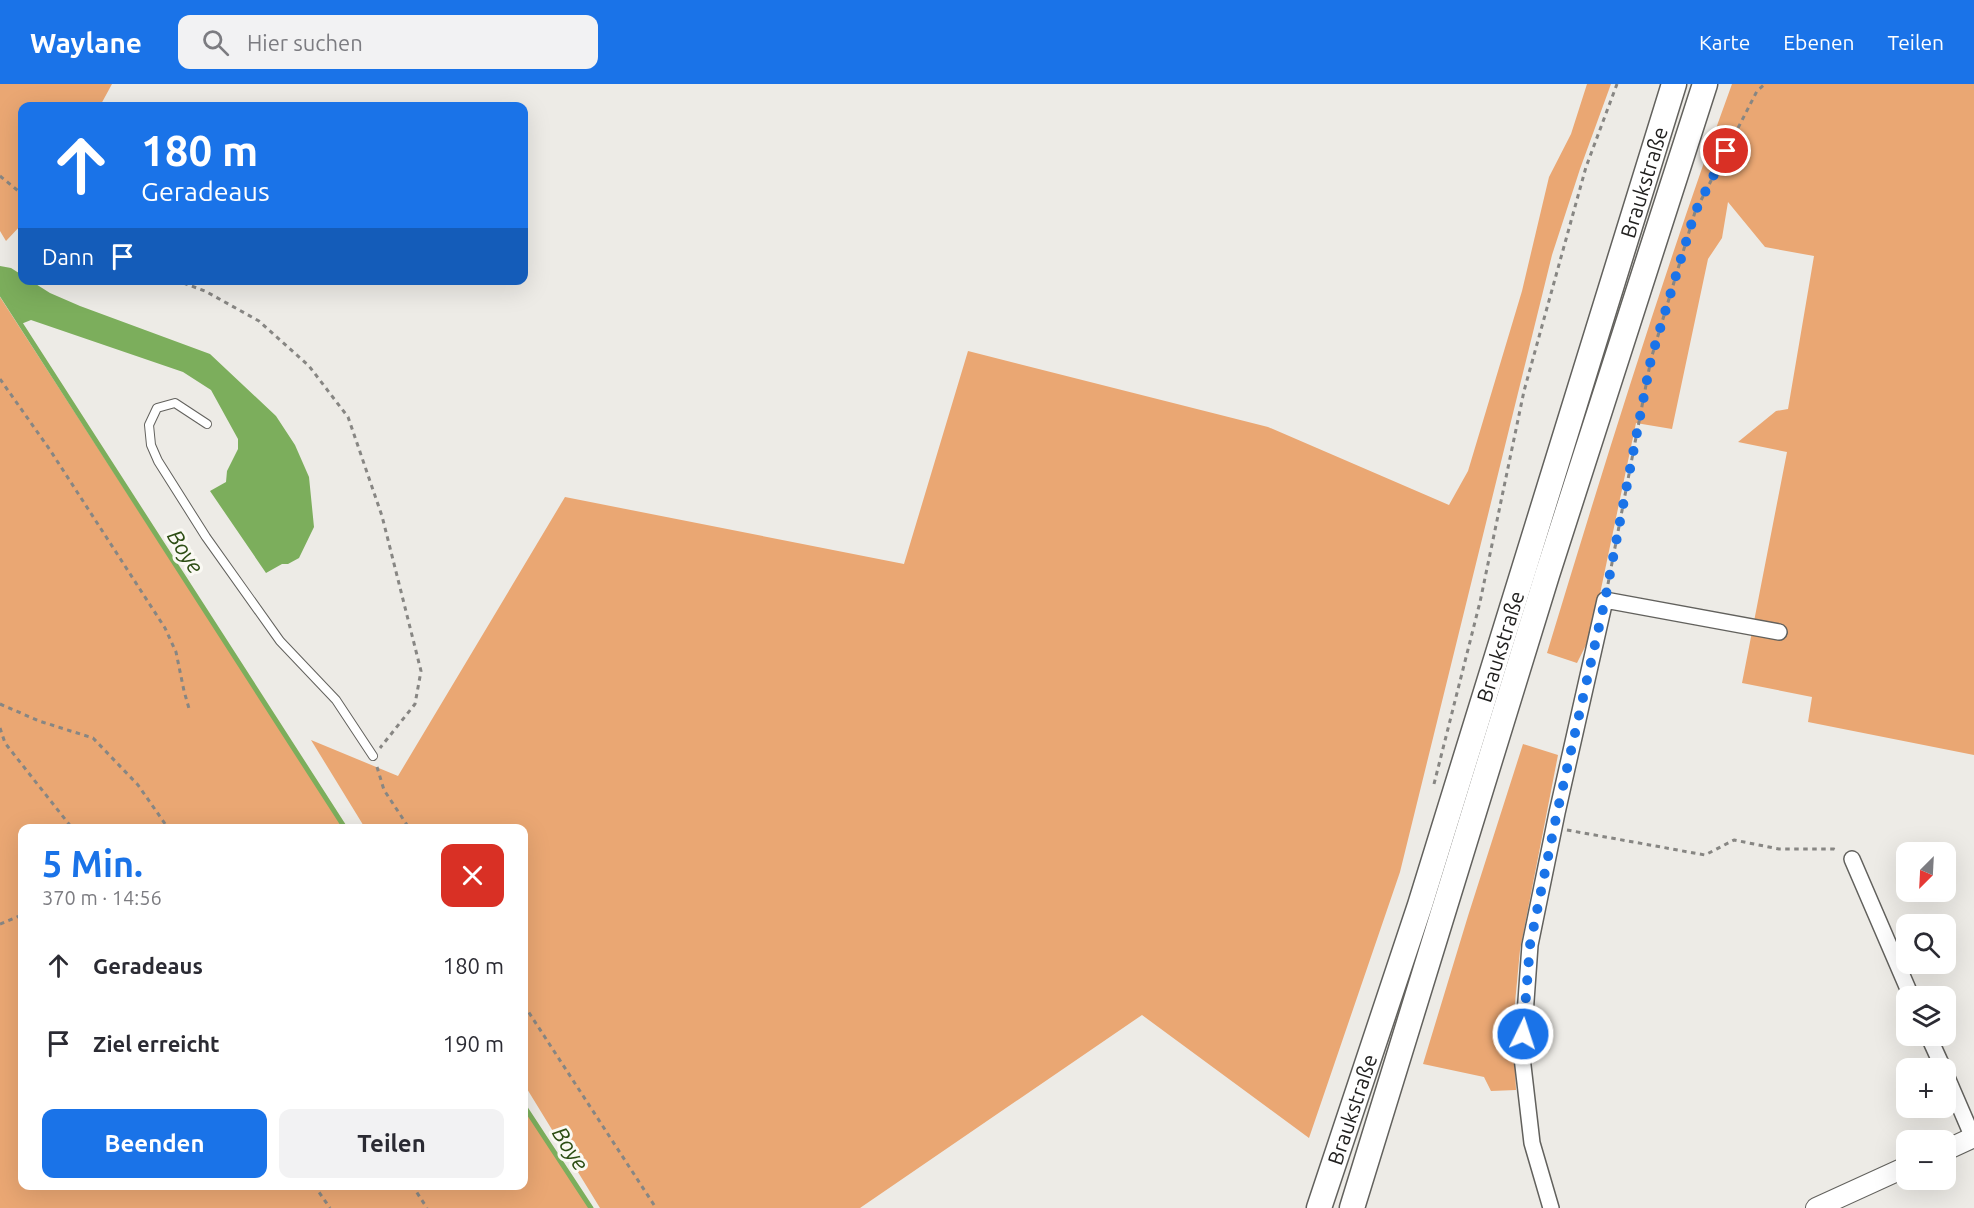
<!DOCTYPE html>
<html lang="de">
<meta charset="utf-8">
<style>
body{margin:0;font-family:Ubuntu,sans-serif;background:#f2f2f3;color:#2b2b33;height:100vh;display:flex;flex-direction:column;font-size:22px;white-space:nowrap}
*{box-sizing:border-box;margin:0}
p{font-size:20px;color:#7c7c81}
.icon{flex:none;width:33px;height:33px;fill:none;stroke:currentColor;stroke-width:2;stroke-linecap:round;stroke-linejoin:round}
.map{position:relative;flex:1;overflow:hidden}
.details{position:absolute;left:18px;top:740px;width:510px;height:366px;display:flex;flex-direction:column;background:#fff;border-radius:12px;box-shadow:0 6px 24px #0002}
.details>*{flex:none}
.banner{position:absolute;left:18px;top:18px;width:510px;height:183px;border-radius:12px;box-shadow:0 6px 24px #0002;background:#1a73e8;color:#fff;overflow:hidden}
.needle{width:39px;rotate:204deg}
.controls{position:absolute;left:1896px;top:758px;display:grid;gap:12px}
.controls a{display:grid;place-items:center;width:60px;height:60px;border-radius:12px;background:#fff;box-shadow:0 6px 24px #0002;font-size:30px}
.pin{position:absolute;display:grid;place-items:center;width:51px;height:51px;color:#fff;margin:-26px;border:3px solid #fff;border-radius:50%;box-shadow:0 2px 6px #0007}
.me{position:absolute;width:66px;margin:-33px;rotate:4deg;stroke-linejoin:round;filter:drop-shadow(0 0 4px #0008)}
.turn{display:flex;align-items:center;gap:21px;height:126px;padding:0 24px;font-size:27px}
.turn .icon{width:78px;height:78px;stroke-width:2.5}
.turn b{display:block;font-size:42px;line-height:51px}
.then{display:flex;align-items:center;height:57px;padding:0 24px;background:#0003;gap:12px;font-size:22px}
.round{display:grid;place-items:center;flex:none;width:63px;height:63px;border-radius:12px;background:#f2f2f3}
.headline{display:flex;align-items:center;justify-content:space-between;height:102px;padding:0 24px}
h1{font-size:36px;font-weight:700;line-height:45px;color:#1a73e8}
.button{display:flex;gap:12px;margin-top:auto;padding:12px 24px}
.button a{flex:1;height:69px;border-radius:12px;background:#1a73e8;color:#fff;font-size:24px;font-weight:700;line-height:69px;text-align:center}
.button a+a{background:#f2f2f3;color:#2b2b33}
ul{padding:0;list-style:none}
li{display:flex;align-items:center;gap:18px;height:78px;padding:0 24px}
li div{flex:1}
li b{display:block;font-size:22px}
li em{font-style:normal}
header{display:flex;align-items:center;gap:36px;box-sizing:border-box;height:84px;padding:0 30px;background:#1a73e8;color:#fff}
header strong{font-size:28px}
nav{display:flex;gap:33px;margin-inline-start:auto;font-size:21px}
.search{width:420px;height:54px;background:#f2f2f3;display:flex;align-items:center;gap:15px;box-sizing:border-box;padding:0 21px;border-radius:12px;color:#7c7c81;font-size:22px}
.map>svg:first-child{display:block}
.green{fill:#eaa773}
.water{fill:#7cae5c}
.lines{fill:none;stroke-linecap:round;stroke-linejoin:round}
.stream{stroke:#7cae5c;stroke-width:5}
.service-casing{stroke:#62615d;stroke-width:10}
.minor-casing{stroke:#62615d;stroke-width:18}
.tertiary-casing{stroke:#62615d;stroke-width:22}
.primary-casing{stroke:#62615d;stroke-width:27}
.path{stroke:#878683;stroke-width:3;stroke-dasharray:4.5 4.5;stroke-linecap:butt}
.service{stroke:#fff;stroke-width:8}
.minor{stroke:#fff;stroke-width:15}
.tertiary{stroke:#fff;stroke-width:20}
.primary{stroke:#fff;stroke-width:24}
.route{stroke:#1a73e8;stroke-width:10;stroke-dasharray:0 18}
.labels{text-anchor:middle;dominant-baseline:central;stroke-width:6;stroke-linejoin:round;paint-order:stroke}
.street-label{font-size:21px;fill:#21201f;stroke:#faf9f3}
.water-label{font-size:22px;font-style:italic;fill:#2c4d13;stroke:#faf9f3}
</style>
<header>
<strong>Waylane</strong>
<div class="search"><svg class="icon" aria-label="search" viewBox="0 0 24 24"><circle cx="10" cy="10" r="6"/><path d="M15 15l6 6"/></svg>Hier suchen</div>
<nav><a>Karte</a><a>Ebenen</a><a>Teilen</a></nav>
</header>
<div class="map">
<svg width="1974" height="1124" viewBox="0 0 1974 1124">
<rect width="100%" height="100%" fill="#edebe6"/>
<!-- green -->
<g class="green">
<path d="M0,0H112L100,22H22V140L6,157L0,147Z"/>
<path d="M1587,0H1611L1580,85L1552,171L1400,788L1309,1054L1142,931L860,1124H600L524,1000V744H365L311,656L398,692L565,413L904,480L968,267L1268,343L1449,421L1468,387L1522,207L1549,93L1571,50Z"/>
<path d="M1732,0H1974V671L1808,638L1812,613L1742,599L1787,368L1738,358L1776,327L1788,325L1814,172L1765,163L1728,118L1722,154L1708,175L1672,345L1636,339L1597,524L1589,555L1577,579L1547,569C1605,378 1664,187 1732,0Z"/>
<path d="M0,213L344,744H22V1101H524V1021L591,1124H0Z"/>
<path d="M1523,660L1558,671L1520,866L1513,940L1516,1006L1491,1007L1484,993L1423,980L1468,832Z"/>
</g>
<!-- water -->
<path class="water" d="M0,182L11,184L22,191V196L31,197L50,209L80,222L210,270L276,332L295,361L309,393L314,443L299,474L288,480H282L266,489L210,407L226,398L227,387L238,365V355L211,306L183,288L31,236L21,240L0,208Z"/>
<g class="lines">
<!-- stream -->
<g class="stream">
<path d="M0,208L345,744"/>
<path d="M524,1022L591,1124"/>
</g>
<defs>
<path id="service" d="M207,340L175,319L157,324L149,341L151,361L158,377L206,453L280,557L336,616L373,672"/>
<g id="minor">
<path d="M1852,775L1911,912"/>
<path d="M1928,951L1943,984"/>
<path d="M1946,991L1974,1056"/>
<path d="M1551,1124L1532,1059L1522,973L1530,861L1557,729L1605,516L1779,548"/>
</g>
<g id="tertiary">
<path d="M1946,1066L1974,1053"/>
<path d="M1816,1124L1906,1083"/>
</g>
<g id="primary">
<path id="s1" d="M1319,1124L1420,821L1674,0"/>
<path d="M1352,1124L1547,491L1705,0"/>
</g>
</defs>
<!-- service casing -->
<use href="#service" class="service-casing"/>
<!-- minor casing -->
<use href="#minor" class="minor-casing"/>
<!-- tertiary casing -->
<use href="#tertiary" class="tertiary-casing"/>
<!-- primary casing -->
<use href="#primary" class="primary-casing"/>
<!-- path -->
<g class="path">
<path d="M0,92L22,110"/>
<path d="M175,196L205,207L259,237L309,282L348,333L382,432L421,587L415,620L380,664"/>
<path d="M0,295L50,366L165,544L176,568L184,607L190,628"/>
<path d="M1608,500L1651,275L1695,128L1757,7L1765,0"/>
<path d="M0,620L39,637L93,654L138,701L168,744"/>
<path d="M0,644L5,659L72,744"/>
<path d="M377,683L384,706L409,744"/>
<path d="M1434,700L1480,518L1524,307L1586,83L1617,0"/>
<path d="M1567,746L1705,771L1734,756L1779,765H1834L1838,767"/>
<path d="M0,840L22,831"/>
<path d="M524,921L656,1124"/>
<path d="M314,1101L330,1124"/>
<path d="M412,1101L427,1124"/>
</g>
<!-- service -->
<use href="#service" class="service"/>
<!-- minor -->
<use href="#minor" class="minor"/>
<!-- tertiary -->
<use href="#tertiary" class="tertiary"/>
<!-- primary -->
<use href="#primary" class="primary"/>
</g>
<g class="lines">
<!-- route -->
<path class="route" d="M1523,950L1530,861L1557,729L1605,516L1651,275L1695,128L1726,67"/>
</g>
<g class="labels">
<!-- street labels -->
<g class="street-label">
<text stroke="none"><textPath href="#s1" startOffset="1076">Braukstraße</textPath></text>
<text stroke="none"><textPath href="#s1" startOffset="590">Braukstraße</textPath></text>
<text stroke="none"><textPath href="#s1" startOffset="104">Braukstraße</textPath></text>
</g>
<!-- water labels -->
<g class="water-label">
<text transform="translate(186 467) rotate(57)">Boye</text>
<text transform="translate(571 1064) rotate(57)">Boye</text>
</g>
</g>
</svg>
<div class="controls">
<a><svg class="needle" viewBox="-14 -14 28 28"><path d="M0-13l5 13h-10z" fill="#e53935"/><path d="M0 13l5-13h-10z" fill="#7c7c81"/></svg></a>
<a><svg class="icon" aria-label="search" viewBox="0 0 24 24"><circle cx="10" cy="10" r="6"/><path d="M15 15l6 6"/></svg></a>
<a><svg class="icon" aria-label="layers" viewBox="0 0 24 24"><path d="M12 4l9 5-9 5-9-5zM3 14l9 5 9-5"/></svg></a>
<a>+</a>
<a>−</a>
</div>
<div class="pin" style="left:1726px;top:67px;background:#d93025"><svg class="icon" aria-label="arrive" viewBox="0 0 24 24"><path d="M6 21V4h12l-3 4 3 4H6"/></svg></div>
<svg class="me" style="left:1523px;top:950px" viewBox="-20 -20 40 40"><circle r="17" fill="#1a73e8" stroke="#fff" stroke-width="3"/><path d="M0-11L8 9 0 5-8 9z" fill="#fff"/></svg>
<div class="banner">
<div class="turn"><svg class="icon" aria-label="ahead" viewBox="0 0 24 24"><path d="M12 20V5M6 11l6-6 6 6"/></svg><div><b>180 m</b>Geradeaus</div></div>
<div class="then">Dann<svg class="icon" aria-label="arrive" viewBox="0 0 24 24"><path d="M6 21V4h12l-3 4 3 4H6"/></svg></div>
</div>
<section class="details">
<div class="headline"><div><h1>5 Min.</h1><p>370 m · 14:56</p></div><a class="round" style="background:#d93025;color:#fff"><svg class="icon" aria-label="close" viewBox="0 0 24 24"><path d="M6 6l12 12M18 6L6 18"/></svg></a></div>
<ul>
<li><svg class="icon" aria-label="ahead" viewBox="0 0 24 24"><path d="M12 20V5M6 11l6-6 6 6"/></svg><div><b>Geradeaus</b></div><em>180 m</em></li>
<li><svg class="icon" aria-label="arrive" viewBox="0 0 24 24"><path d="M6 21V4h12l-3 4 3 4H6"/></svg><div><b>Ziel erreicht</b></div><em>190 m</em></li>
</ul>
<div class="button"><a>Beenden</a><a>Teilen</a></div>
</section>
</div>
